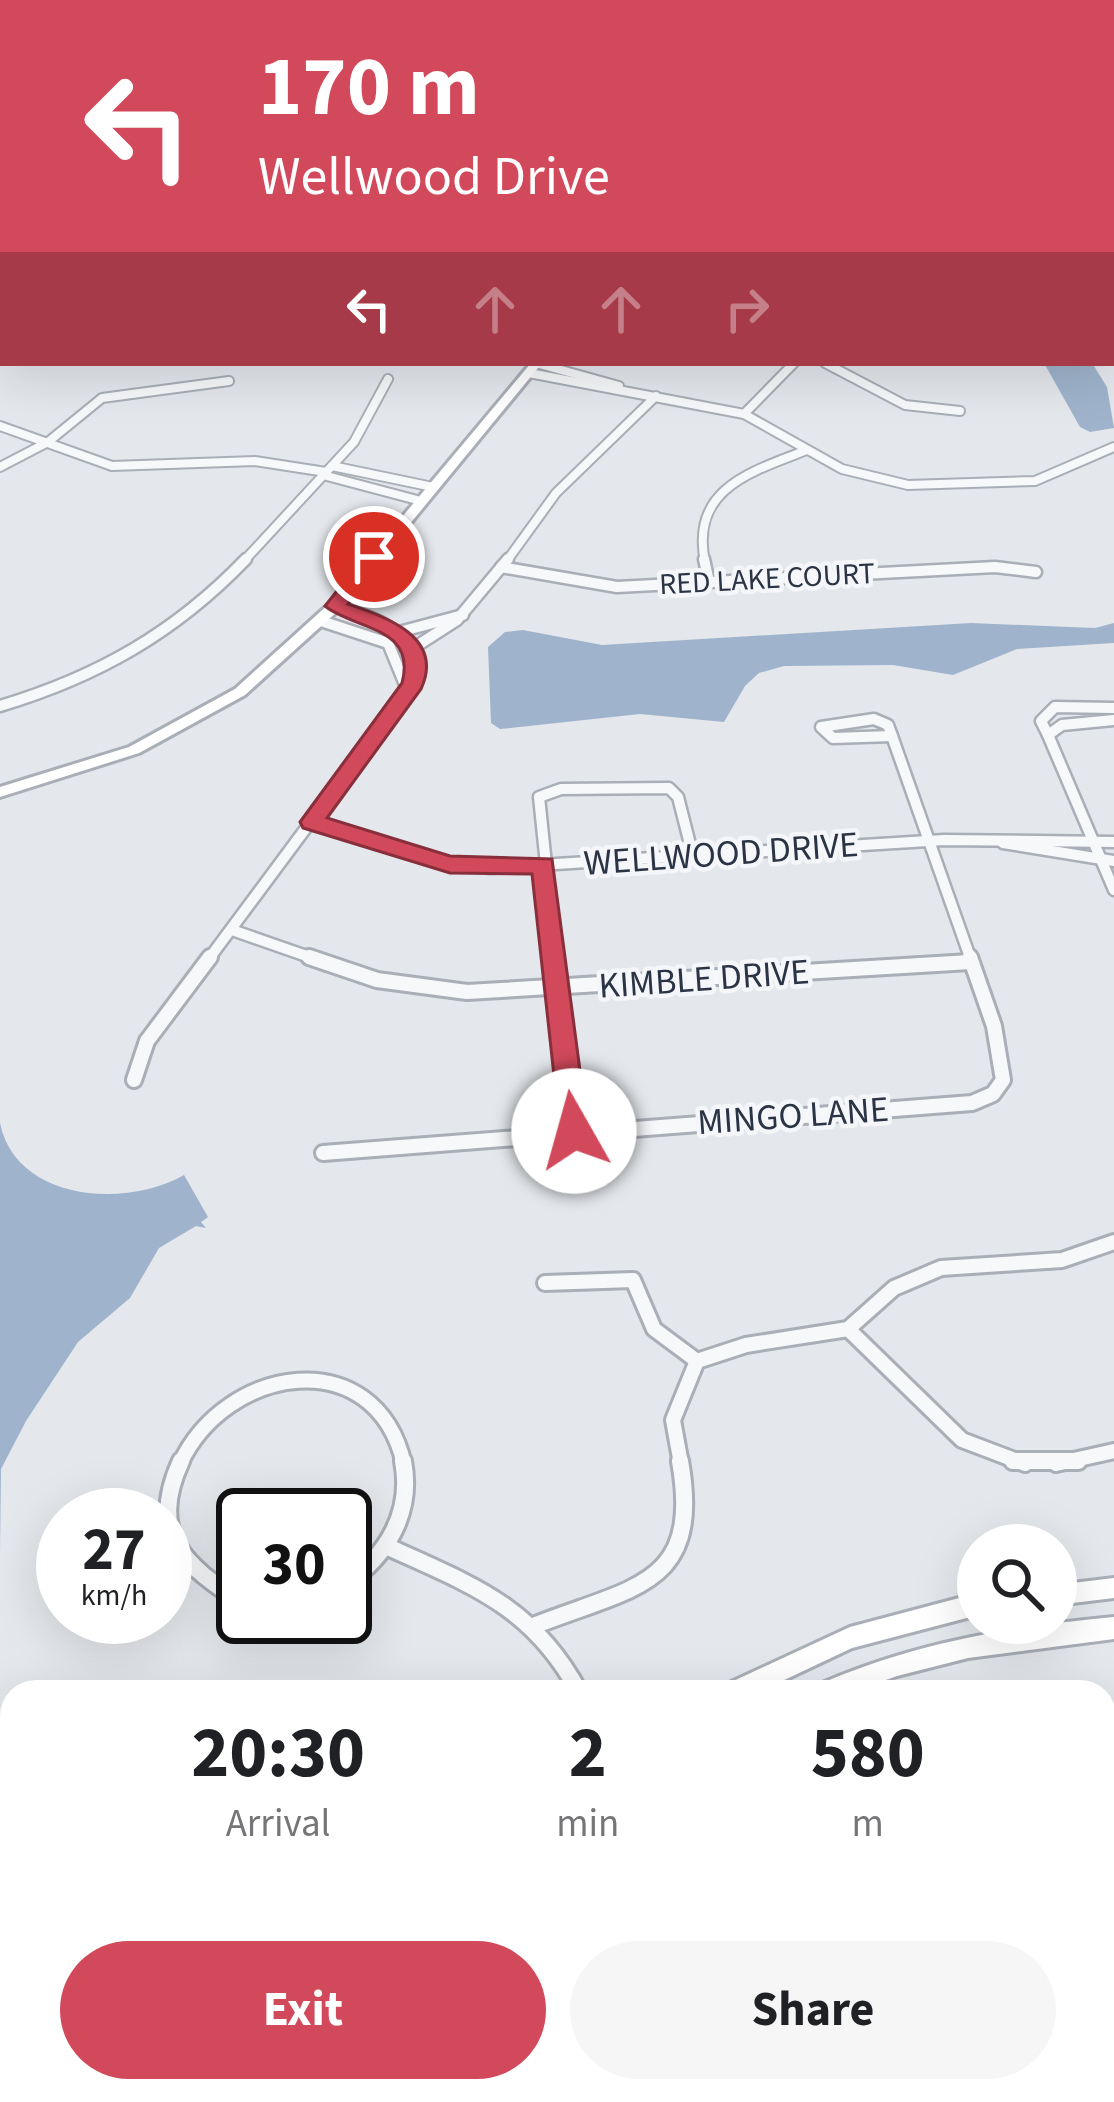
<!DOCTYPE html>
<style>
body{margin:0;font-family:"Source Sans 3",sans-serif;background:#f6f6f6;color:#202124;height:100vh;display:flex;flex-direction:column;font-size:45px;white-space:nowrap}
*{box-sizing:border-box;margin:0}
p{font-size:39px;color:#757577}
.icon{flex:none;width:66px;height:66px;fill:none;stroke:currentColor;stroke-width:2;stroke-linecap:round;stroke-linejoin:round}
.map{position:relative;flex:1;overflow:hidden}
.drawer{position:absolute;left:0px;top:1680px;width:1116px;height:423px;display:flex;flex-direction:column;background:#fff;border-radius:36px 36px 0 0;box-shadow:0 12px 48px #0002}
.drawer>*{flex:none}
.hud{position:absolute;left:0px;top:0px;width:1116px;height:366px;box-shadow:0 12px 48px #0002;background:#d1495b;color:#fff;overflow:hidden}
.controls{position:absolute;left:957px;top:1524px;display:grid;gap:24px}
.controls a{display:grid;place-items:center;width:120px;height:120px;border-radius:50%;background:#fff;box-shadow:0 12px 48px #0002;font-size:60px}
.speed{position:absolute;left:36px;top:1488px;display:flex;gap:24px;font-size:60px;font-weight:700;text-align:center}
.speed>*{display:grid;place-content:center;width:156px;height:156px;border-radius:50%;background:#fff;box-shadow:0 12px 48px #0002;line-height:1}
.speed small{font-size:30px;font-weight:400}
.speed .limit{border:6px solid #111;border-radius:18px;background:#fff;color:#111}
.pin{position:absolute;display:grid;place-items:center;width:102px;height:102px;color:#fff;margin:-51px;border:6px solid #fff;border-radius:50%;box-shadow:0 3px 12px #0007}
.me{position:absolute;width:132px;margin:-66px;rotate:353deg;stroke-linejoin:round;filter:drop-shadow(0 0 9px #0008)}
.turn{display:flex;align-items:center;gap:42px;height:252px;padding:0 60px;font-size:54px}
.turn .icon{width:156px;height:156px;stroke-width:2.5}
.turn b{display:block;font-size:84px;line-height:102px}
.lanes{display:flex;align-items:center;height:114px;padding:0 60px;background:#0003;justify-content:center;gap:60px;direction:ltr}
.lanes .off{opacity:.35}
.eta{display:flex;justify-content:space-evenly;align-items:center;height:204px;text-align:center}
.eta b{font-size:72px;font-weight:700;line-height:84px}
.cta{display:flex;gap:24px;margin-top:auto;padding:24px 60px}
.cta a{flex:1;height:138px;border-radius:72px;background:#d1495b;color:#fff;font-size:48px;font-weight:700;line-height:138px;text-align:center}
.cta a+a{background:#f6f6f6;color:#202124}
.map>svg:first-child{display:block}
.water{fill:#9fb4cc}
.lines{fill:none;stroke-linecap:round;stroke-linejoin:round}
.street-far3-casing{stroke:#a9aeb7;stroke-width:12}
.street-far2-casing{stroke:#a9aeb7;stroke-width:15}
.street-far1-casing{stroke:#a9aeb7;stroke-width:20}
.street-casing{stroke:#a9aeb7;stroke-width:22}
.secondary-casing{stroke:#a9aeb7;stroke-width:6}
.street-far3{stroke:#f7f8fa;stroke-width:8}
.street-far2{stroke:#f7f8fa;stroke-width:10}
.street-far1{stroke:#f7f8fa;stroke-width:14}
.street{stroke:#f7f8fa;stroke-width:16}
.secondary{fill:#fff;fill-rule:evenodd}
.route{fill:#d1495b;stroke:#882f3b;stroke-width:3}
.labels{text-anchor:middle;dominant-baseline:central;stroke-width:9;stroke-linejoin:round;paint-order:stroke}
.far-street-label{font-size:30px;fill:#2b3445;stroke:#f4f6f9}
.street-label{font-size:36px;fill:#2b3445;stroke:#f4f6f9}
</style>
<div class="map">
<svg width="1114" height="2102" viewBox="0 0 1114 2102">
<rect width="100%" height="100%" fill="#e4e7ec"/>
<!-- water -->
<g class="water">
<path d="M1044,363H1092L1107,387L1114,428L1090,432L1080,427Z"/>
<path d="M971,623L1095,628L1114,623V643L1017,649L953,675L893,665L784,666L759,673L745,686L724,722L640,714L500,729L491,723L488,647L505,632L523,630L602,645Z"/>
<path d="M0,1123C15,1199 122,1210 184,1175L208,1217L201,1222L206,1228L196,1226L159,1248L130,1298L78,1342L26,1421L1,1469L0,1553Z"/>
</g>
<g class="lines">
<defs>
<g id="street-far3">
<path d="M536,363L619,386"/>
<path d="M825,363L905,405L960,411"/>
<path d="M529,373L744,414L842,469L908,485L1035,481L1114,447"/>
<path d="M744,414L794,363"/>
<path d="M0,426L112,466L255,461L326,472"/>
<path d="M332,466L433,487"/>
<path d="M0,467L48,442L102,398L229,381"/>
<path d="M323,475L421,501"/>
<path d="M243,562L354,442L388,379"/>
<path d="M506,562L556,493L656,396"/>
<path d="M705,562C690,489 750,472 807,450"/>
</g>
<g id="street-far2">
<path d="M704,559L709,582"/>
<path d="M501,567L617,587L995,567L1036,572"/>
<path d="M321,621L388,643L408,692"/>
<path d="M399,632L463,615"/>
<path d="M412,649L457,620L508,559"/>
<path d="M0,706C97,677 175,633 246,559"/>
<path d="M1114,708L1055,707L1041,721L1048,735L1062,725L1114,720"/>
<path d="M874,719L888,725L892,736L833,738L821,727Z"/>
<path d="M1048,735L1114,890"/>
<path d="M892,736L971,960"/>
<path d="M312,822L438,862L490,868L944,840L1114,842"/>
<path d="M1003,843L1114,861"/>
<path d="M232,930L318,960"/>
<path d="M208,960L413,684C420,632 378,617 335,606"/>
<path d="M556,960L539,797L561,789L669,788L678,797L693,856"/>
</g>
<g id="street-far1">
<path d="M309,957L377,980L467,992L970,962"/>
<path d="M556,957L574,1131"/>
<path d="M134,1080L147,1041L210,957"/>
<path d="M323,1153L972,1103L993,1094L1003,1080L994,1026L970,957"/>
<path d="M545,1283L633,1280L654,1329L697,1361"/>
<path d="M848,1329L962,1440L1025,1464"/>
<path d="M180,1464C225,1366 375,1340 404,1464"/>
<path d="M681,1464L673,1420L697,1361L746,1345L848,1329L894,1288L941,1268L1062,1260L1114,1242"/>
<path d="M1056,1464L1114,1451"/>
</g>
<g id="street">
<path d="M181,1461C147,1535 185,1566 243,1603"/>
<path d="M1013,1461H1078"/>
<path d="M386,1546C471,1585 532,1605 579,1692"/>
<path d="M345,1585C387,1555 413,1513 403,1461"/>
<path d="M536,1625C635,1586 702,1586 680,1461"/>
<path d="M112,2091L133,2102"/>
<path d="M260,2102L351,2091"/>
</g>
<g id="secondary">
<path d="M815,0H823L825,3H817Z"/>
<rect x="1113" y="133" width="1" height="6"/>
<rect x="1113" y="331" width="1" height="8"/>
<path d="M531,363H542L340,609L245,695L139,753L0,797V787L129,747L235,689L330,603Z"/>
<path d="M1114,1578V1598L1056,1605V1585Z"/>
<path d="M978,1593V1615L852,1648L759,1692H724L727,1684L850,1627Z"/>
<path d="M1114,1617V1639L968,1658L897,1676L853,1692H817L820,1684C917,1642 1010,1627 1114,1617Z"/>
<path d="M0,1724L12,1730V1753L0,1747Z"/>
<path d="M0,1780L12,1785V1808L0,1803Z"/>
</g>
</defs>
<!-- street-far3 casing -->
<use href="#street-far3" class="street-far3-casing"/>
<!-- street-far2 casing -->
<use href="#street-far2" class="street-far2-casing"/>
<!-- street-far1 casing -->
<use href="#street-far1" class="street-far1-casing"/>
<!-- street casing -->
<use href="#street" class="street-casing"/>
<!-- secondary casing -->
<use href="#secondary" class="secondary-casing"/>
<!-- street-far3 -->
<use href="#street-far3" class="street-far3"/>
<!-- street-far2 -->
<use href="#street-far2" class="street-far2"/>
<!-- street-far1 -->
<use href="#street-far1" class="street-far1"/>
<!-- street -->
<use href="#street" class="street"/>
<!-- secondary -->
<use href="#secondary" class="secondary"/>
</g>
<!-- route -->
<path class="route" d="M367,553L385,557L348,604C386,617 445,637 421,689L327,818L450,856L552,859L588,1131L584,1139L574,1143L560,1131L532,874L450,873L303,828L300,822L402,683C417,626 355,630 325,606Z"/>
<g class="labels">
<!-- far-street labels -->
<g class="far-street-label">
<text transform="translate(767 579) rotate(-3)">RED LAKE COURT</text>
</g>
<!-- street labels -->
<g class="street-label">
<text transform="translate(721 854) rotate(-4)">WELLWOOD DRIVE</text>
<text transform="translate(704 979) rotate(-4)">KIMBLE DRIVE</text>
<text transform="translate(793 1116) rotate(-4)">MINGO LANE</text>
</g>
</g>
</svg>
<div class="controls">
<a><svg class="icon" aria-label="search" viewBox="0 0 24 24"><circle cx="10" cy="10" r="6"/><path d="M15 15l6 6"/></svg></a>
</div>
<div class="speed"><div>27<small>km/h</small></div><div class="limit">30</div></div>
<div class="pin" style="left:374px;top:557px;background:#d93025"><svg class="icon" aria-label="arrive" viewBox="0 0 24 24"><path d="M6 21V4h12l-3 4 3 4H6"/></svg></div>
<svg class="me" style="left:574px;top:1131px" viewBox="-20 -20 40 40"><circle r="19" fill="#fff"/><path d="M0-13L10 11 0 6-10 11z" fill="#d1495b"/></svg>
<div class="hud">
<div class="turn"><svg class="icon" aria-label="left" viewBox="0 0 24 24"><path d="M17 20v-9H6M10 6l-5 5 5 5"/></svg><div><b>170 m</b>Wellwood Drive</div></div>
<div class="lanes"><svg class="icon" aria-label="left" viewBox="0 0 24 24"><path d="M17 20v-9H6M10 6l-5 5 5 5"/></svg><svg class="icon off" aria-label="ahead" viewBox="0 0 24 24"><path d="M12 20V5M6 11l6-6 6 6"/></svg><svg class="icon off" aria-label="ahead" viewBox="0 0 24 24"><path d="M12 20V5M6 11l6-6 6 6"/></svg><svg class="icon off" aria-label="right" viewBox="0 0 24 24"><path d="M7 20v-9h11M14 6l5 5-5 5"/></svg></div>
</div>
<section class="drawer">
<div class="eta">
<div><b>20:30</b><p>Arrival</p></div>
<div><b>2</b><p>min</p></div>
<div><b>580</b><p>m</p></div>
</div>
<div class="cta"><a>Exit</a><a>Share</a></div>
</section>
</div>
